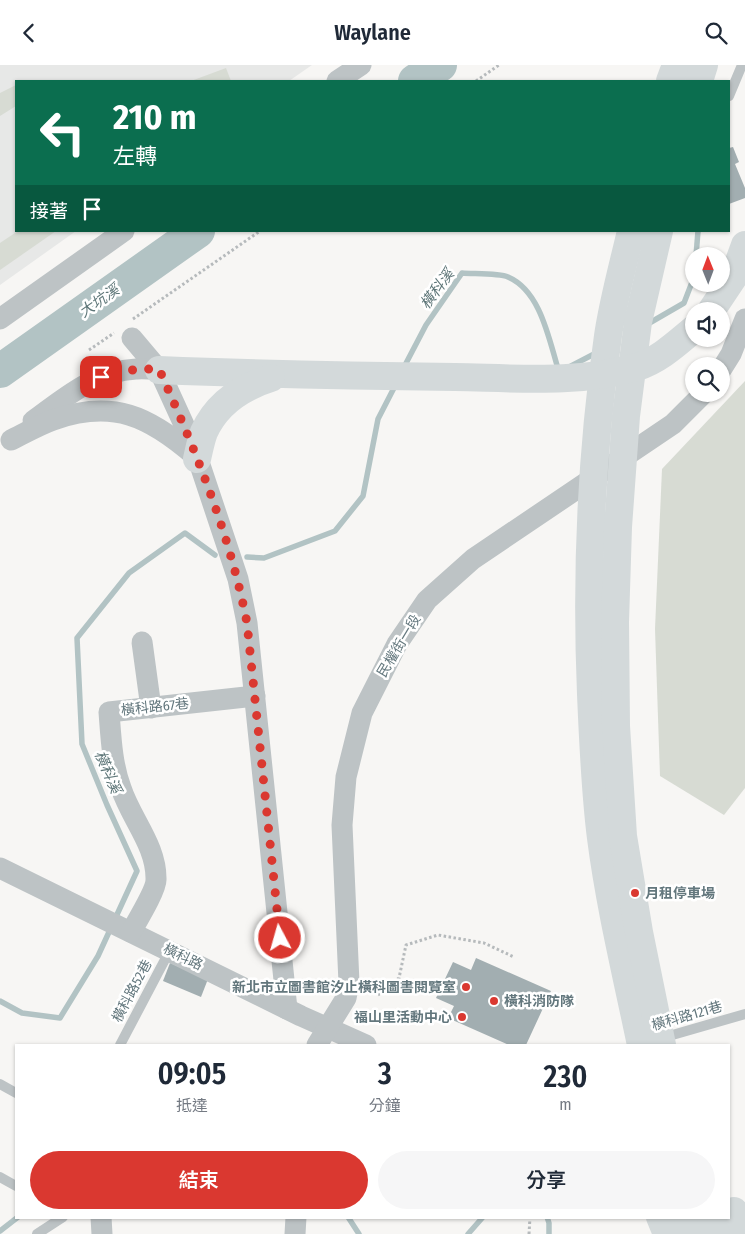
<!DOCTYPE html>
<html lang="zh-TW">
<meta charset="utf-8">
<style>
body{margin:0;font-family:"Fira Sans Condensed","Noto Sans TC",sans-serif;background:#f6f6f7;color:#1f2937;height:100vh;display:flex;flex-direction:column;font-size:19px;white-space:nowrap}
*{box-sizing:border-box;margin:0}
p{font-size:16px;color:#747a83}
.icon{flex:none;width:28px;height:28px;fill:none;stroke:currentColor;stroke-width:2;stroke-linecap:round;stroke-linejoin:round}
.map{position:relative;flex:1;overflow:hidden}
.drawer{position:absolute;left:15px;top:979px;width:715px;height:175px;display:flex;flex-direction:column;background:#fff;border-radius:0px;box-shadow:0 1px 4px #0004}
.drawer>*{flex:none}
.banner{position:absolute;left:15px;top:15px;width:715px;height:152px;border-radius:0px;box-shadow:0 1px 4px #0004;background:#0b6e4f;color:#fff;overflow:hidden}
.needle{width:32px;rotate:359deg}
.buttons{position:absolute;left:685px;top:182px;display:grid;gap:10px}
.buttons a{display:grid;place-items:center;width:45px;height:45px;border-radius:50%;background:#fff;box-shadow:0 1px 4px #0004;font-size:25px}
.pin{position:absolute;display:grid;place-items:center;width:42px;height:42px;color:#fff;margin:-21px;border-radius:10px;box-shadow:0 2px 8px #0006}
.me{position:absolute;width:55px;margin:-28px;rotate:354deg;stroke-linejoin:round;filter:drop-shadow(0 0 4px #0008)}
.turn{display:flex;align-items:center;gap:18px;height:105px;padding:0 15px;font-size:22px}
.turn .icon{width:65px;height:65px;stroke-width:2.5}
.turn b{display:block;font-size:35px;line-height:42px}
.then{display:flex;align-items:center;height:48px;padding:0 15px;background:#0003;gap:10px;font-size:19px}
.eta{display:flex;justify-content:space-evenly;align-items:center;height:85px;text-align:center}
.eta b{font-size:30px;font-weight:600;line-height:35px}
.cta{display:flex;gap:10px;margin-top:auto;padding:10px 15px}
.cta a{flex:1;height:58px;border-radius:30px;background:#da3830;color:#fff;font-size:20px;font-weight:600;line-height:58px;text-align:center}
.cta a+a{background:#f6f6f7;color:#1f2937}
header{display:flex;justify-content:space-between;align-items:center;height:65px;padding:0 15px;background:#fff;font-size:22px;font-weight:600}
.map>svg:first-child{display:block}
.built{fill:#e7e8e7}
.green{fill:#d7dbd3}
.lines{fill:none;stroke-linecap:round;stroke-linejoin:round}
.stream{stroke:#b2c3c4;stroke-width:5.5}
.river{stroke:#b2c3c4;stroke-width:34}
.building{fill:#a2aeb1}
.path{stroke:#b6babc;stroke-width:3;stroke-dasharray:2.5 2.5;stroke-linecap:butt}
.lane{stroke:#bdc3c5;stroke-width:10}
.street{stroke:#bdc3c5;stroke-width:21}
.highway{stroke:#d3d9da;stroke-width:28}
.route{stroke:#da3830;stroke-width:9;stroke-dasharray:0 16.2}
.poi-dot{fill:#da3830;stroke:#fff;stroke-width:2}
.labels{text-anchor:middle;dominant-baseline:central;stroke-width:5;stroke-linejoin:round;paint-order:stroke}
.street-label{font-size:14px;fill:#63777d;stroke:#fff}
.poi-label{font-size:14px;font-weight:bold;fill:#63777d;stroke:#fff;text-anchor:start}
.water-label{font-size:15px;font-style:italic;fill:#5e7678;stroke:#fff}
</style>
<header><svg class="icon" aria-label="back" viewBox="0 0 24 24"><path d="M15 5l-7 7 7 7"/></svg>Waylane<svg class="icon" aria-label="search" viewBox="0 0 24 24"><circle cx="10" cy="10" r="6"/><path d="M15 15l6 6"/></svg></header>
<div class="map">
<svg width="745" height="1169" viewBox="0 0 745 1169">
<rect width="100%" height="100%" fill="#f7f6f4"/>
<!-- built -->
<path class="built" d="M0,0H312L289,16H16V166H76L0,220Z"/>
<!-- green -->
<g class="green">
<path d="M226,3L231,16H191Z"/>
<path d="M16,20V41L0,51V28Z"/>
<path d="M18,166H56L0,205V178Z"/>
<path d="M745,316V723L724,750L660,711L655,564L662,404Z"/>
</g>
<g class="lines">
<!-- stream -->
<g class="stream">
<path d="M696,191L698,166"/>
<path d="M646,260L684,238L694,212"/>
<path d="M571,301L596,288"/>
<path d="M403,304L426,260L462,208C473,209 499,208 508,212C541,226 549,275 559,307"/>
<path d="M247,492L264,493L335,466L363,431L378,354L396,319"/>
<path d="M0,936L22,948L60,953L98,891L137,806L107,740L82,679L77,573L129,508L185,468L215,490"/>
<path d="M348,1152L359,1169"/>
<path d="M547,1152L549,1158V1169"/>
<path d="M0,1166L18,1152"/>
<path d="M468,1169L483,1152"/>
</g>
<!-- river -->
<g class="river">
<path d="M415,16L440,0"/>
<path d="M0,306L198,166"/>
</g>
</g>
<!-- building -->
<g class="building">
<path d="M733,82L739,97L735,99L745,123V133L729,139V83Z"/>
<path d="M476,893L551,926L526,980H509L448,953L454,941L436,933L453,897L471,905Z"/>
<path d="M170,898L208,914L201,932L163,916Z"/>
</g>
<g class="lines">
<!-- path -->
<g class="path">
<path d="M476,16L499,0"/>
<path d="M133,254L260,166"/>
<path d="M89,285L114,268"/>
<path d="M378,930L399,913L406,880L438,870L484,878L514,892"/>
<path d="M529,1169L530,1152"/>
</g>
<!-- lane -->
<g class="lane">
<path d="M729,31L742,0"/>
<path d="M662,973L745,949"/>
<path d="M120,980L170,885"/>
<path d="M0,1019L16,1028"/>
<path d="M0,1112L16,1121"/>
<path d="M37,1169L63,1152"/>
</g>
<!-- street -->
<g class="street">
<path d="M337,16L361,0"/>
<path d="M0,254L124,166"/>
<path d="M132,273L159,305L185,362L201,403L238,514L247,558L287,944"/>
<path d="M721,305L731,289L745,254"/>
<path d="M33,356C64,333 96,306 136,304C143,303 151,304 159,305"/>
<path d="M11,375C25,368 39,360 53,355C113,334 149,351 195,391"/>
<path d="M142,577L151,643"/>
<path d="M0,803L301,951L366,980"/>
<path d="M131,867C137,856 156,825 156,815C157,781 131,754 121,723C112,699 111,673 109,647L255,631"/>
<path d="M317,980L346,933L349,918L342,760L346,712L362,648L397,579L427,535L473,494L673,359L703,329"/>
<path d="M101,1152L102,1169"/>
<path d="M295,1169L296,1152"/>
</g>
<!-- highway -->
<g class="highway">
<path d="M670,16L676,0"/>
<path d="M699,16L704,0"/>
<path d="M631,166C623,201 613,236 608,271C591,390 586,510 591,629C593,677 595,726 601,773C610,843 627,912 641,980"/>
<path d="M659,166L638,257L626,351L618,462L615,557L616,661L623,771L639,867L662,980"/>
<path d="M711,246L733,213L745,180"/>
<path d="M159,305C258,309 357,311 455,312C514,313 580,319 637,302C659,295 676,279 694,264"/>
<path d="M197,394C199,385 201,375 204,367C217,338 242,322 271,313"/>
<path d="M734,1146L744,1169"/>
<path d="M660,1152L667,1169"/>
<path d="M688,1152L694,1169"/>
<path d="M711,1152L716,1169"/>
</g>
</g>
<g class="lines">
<!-- route -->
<path class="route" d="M101,312C121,305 138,304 159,304C196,386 230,470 247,558L280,873"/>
</g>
<!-- markers -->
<g class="poi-dot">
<circle cx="635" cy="828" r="5"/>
<circle cx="466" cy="922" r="5"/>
<circle cx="494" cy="936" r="5"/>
<circle cx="462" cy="952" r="5"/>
</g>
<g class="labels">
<!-- street labels -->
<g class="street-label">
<text transform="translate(399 581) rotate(-59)">民權街一段</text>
<text transform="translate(155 642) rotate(-6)">橫科路67巷</text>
<text transform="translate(183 892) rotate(26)">橫科路</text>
<text transform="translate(132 926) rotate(-62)">橫科路52巷</text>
<text transform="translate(687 951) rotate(-16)">橫科路121巷</text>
</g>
<!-- poi labels -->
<g class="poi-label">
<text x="645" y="828">月租停車場</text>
<text x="456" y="922" text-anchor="end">新北市立圖書館汐止橫科圖書閱覽室</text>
<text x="504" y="936">橫科消防隊</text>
<text x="452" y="952" text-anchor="end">福山里活動中心</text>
</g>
<!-- water labels -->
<g class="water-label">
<text transform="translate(437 224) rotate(-53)">橫科溪</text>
<text transform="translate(99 236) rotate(-35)">大坑溪</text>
<text transform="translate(108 707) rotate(67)">橫科溪</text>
</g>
</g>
</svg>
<div class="buttons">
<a><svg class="needle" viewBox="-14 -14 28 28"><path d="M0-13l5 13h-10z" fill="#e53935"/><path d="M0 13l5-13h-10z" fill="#747a83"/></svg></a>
<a><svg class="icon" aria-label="sound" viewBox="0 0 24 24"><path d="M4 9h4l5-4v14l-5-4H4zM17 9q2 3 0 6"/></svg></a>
<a><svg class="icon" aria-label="search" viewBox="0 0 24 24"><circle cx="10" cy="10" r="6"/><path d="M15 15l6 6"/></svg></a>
</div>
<div class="pin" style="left:101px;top:312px;background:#d93025"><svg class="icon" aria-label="arrive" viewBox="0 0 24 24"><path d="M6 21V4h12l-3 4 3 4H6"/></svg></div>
<svg class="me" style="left:280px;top:873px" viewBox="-20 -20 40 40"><circle r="17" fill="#da3830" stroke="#fff" stroke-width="3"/><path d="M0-11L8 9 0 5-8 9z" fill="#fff"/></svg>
<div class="banner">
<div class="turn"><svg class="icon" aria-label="left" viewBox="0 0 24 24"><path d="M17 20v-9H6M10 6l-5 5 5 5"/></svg><div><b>210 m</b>左轉</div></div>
<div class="then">接著<svg class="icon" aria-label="arrive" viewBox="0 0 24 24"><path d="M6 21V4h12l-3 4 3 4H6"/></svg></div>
</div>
<section class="drawer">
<div class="eta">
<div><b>09:05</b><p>抵達</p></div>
<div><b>3</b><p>分鐘</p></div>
<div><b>230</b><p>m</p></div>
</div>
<div class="cta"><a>結束</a><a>分享</a></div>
</section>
</div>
